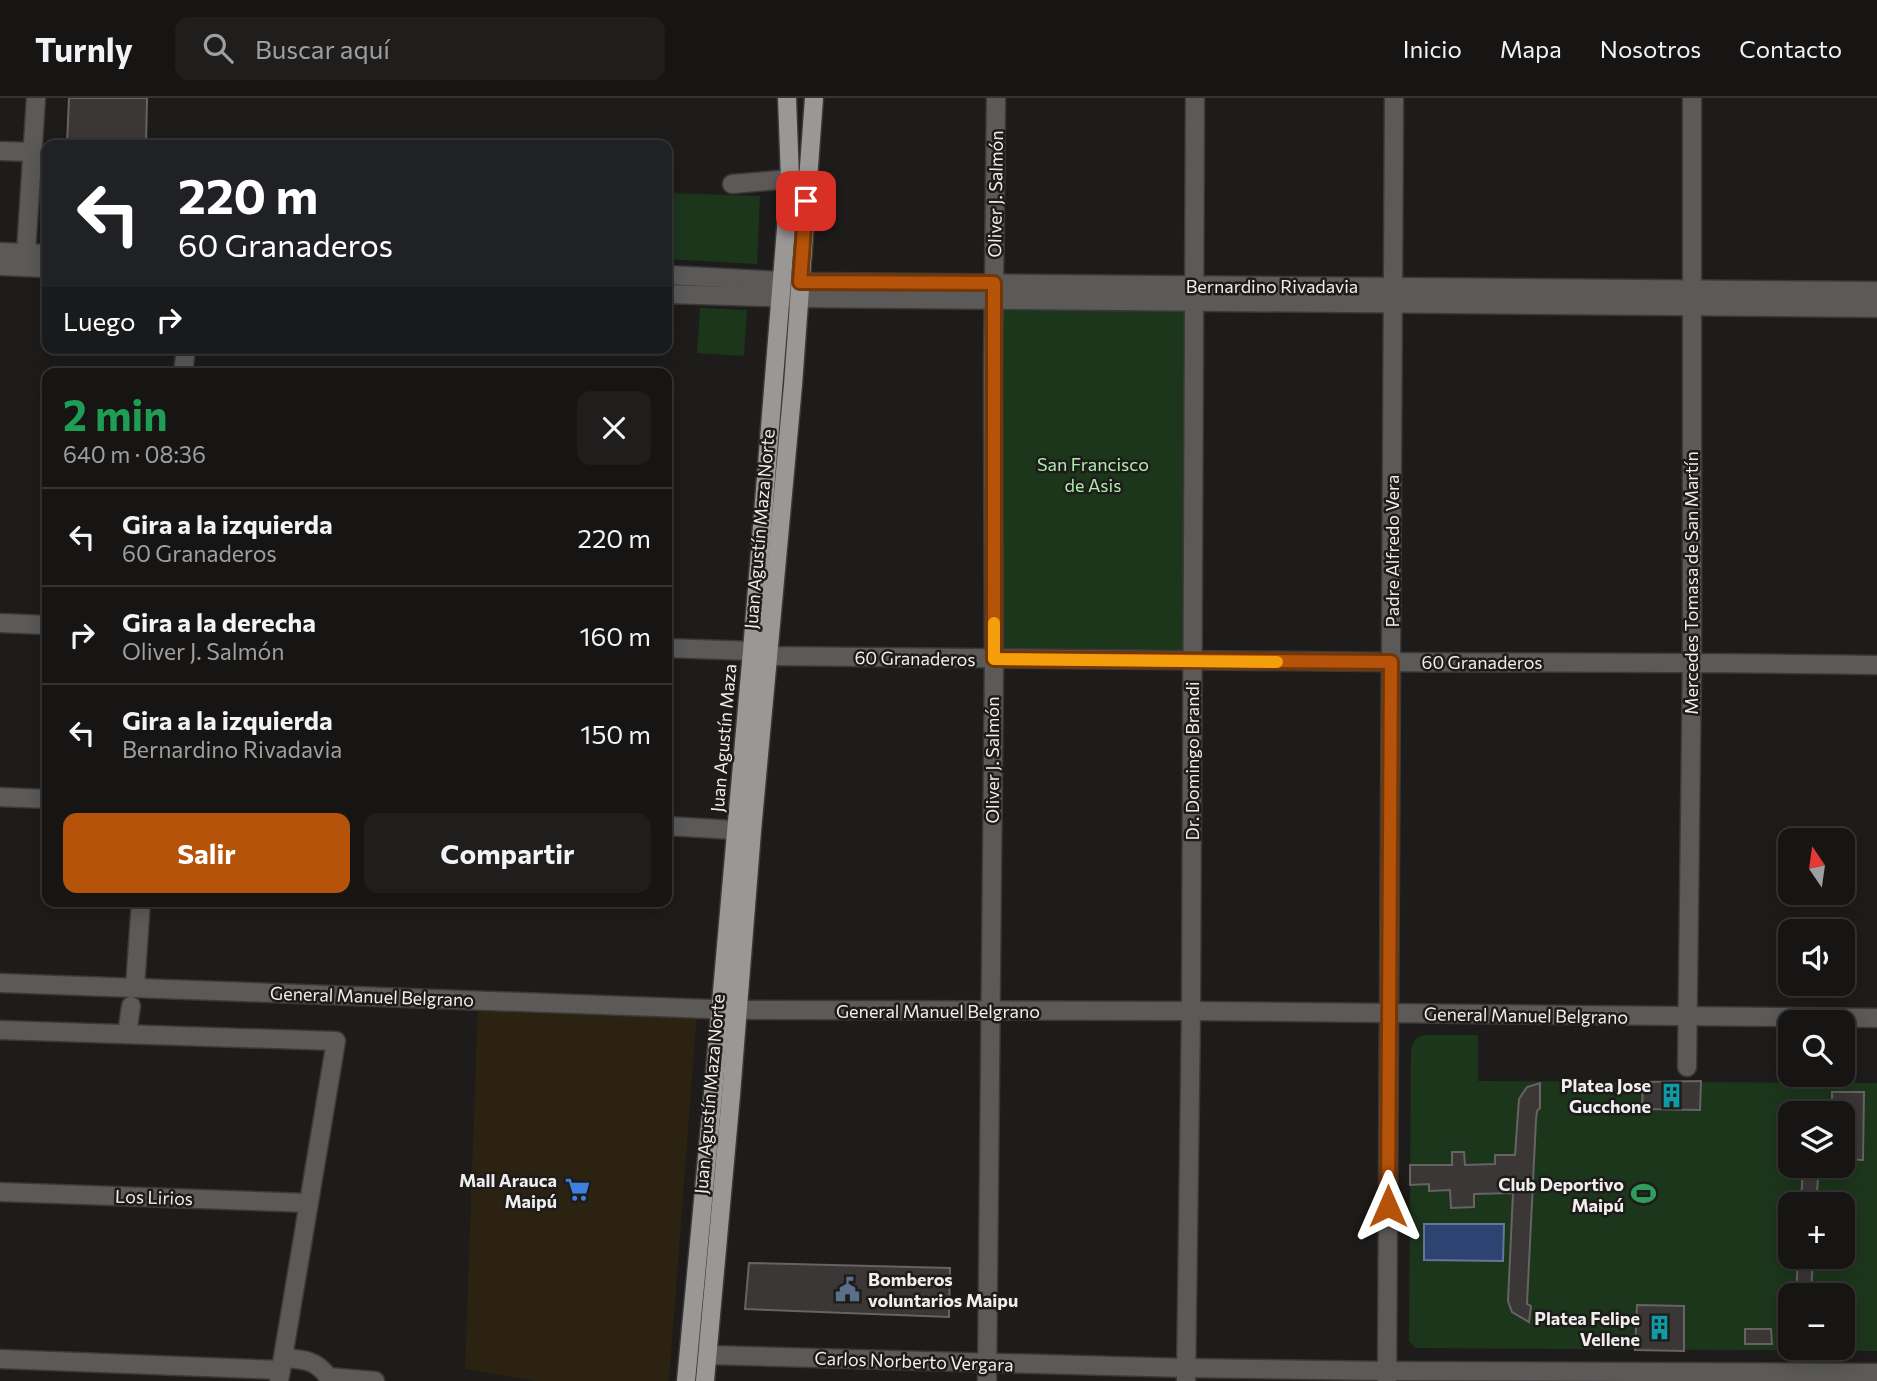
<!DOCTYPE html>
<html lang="es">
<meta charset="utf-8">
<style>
body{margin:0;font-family:Commissioner,sans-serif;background:#1f1e1d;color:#f1f3f6;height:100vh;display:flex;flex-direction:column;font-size:26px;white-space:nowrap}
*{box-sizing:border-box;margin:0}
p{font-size:23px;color:#9e9fa0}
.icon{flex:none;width:38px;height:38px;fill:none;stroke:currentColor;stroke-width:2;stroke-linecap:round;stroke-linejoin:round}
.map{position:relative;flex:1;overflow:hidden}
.side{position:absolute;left:42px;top:270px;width:630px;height:539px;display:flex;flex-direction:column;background:#161514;border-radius:14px;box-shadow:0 4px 18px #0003,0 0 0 2px #353434}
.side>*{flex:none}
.guide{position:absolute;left:42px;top:42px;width:630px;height:214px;border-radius:14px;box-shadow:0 4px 18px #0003,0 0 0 2px #353434;background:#202124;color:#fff;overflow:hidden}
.needle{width:46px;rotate:347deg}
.tools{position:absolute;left:1778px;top:730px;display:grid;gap:14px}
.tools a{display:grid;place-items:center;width:77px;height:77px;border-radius:14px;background:#161514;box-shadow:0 4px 18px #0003,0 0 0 2px #353434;font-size:35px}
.pin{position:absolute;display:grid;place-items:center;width:60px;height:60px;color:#fff;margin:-30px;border-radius:14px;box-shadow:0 4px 10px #0006}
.me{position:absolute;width:77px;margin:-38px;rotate:0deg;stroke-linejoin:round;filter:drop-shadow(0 0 5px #0008)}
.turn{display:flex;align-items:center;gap:24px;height:147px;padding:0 21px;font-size:32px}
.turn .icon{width:91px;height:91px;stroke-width:2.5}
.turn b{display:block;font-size:49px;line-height:60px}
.then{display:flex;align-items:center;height:66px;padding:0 21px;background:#0003;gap:14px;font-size:26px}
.round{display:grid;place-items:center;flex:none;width:74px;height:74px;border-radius:14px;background:#1f1e1d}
.headline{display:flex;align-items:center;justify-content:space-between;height:119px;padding:0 21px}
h1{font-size:42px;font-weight:700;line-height:52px;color:#1e9e55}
.button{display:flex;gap:14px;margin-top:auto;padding:14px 21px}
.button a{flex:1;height:80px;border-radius:14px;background:#b45309;color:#fff;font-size:28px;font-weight:700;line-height:80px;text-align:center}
.button a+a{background:#1f1e1d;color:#f1f3f6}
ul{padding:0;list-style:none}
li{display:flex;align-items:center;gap:21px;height:98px;padding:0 21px;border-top:2px solid #353434}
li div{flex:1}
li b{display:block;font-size:26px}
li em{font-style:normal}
header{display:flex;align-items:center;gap:42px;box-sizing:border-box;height:98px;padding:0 35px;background:#161514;border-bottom:2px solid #353434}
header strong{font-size:33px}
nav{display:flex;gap:38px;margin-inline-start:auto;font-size:24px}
.search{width:490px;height:63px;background:#1f1e1d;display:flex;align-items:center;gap:18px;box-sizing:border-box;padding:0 24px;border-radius:14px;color:#9e9fa0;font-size:26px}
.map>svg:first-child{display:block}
.commercial{fill:#2b2212}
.green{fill:#1c361c;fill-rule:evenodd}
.water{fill:#2d4371;stroke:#677696;stroke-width:2}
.building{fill:#3a3736;stroke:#676362;stroke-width:2}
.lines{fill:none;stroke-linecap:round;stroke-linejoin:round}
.minor-casing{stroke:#3b3938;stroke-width:21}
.major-casing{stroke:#3b3938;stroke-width:21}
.minor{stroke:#5b5a59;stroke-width:18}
.major{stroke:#9a9896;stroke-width:18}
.route-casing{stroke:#753606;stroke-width:18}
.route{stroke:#b45309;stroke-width:12}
.slow{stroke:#f59e0b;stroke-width:12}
.labels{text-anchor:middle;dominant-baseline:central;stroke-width:5;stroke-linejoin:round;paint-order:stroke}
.street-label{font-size:18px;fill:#efeeed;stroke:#1e1c1a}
.park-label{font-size:18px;fill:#abedaa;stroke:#1e1c1a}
.poi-label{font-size:18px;font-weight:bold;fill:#efeeed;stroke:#1e1c1a;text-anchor:end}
</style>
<header>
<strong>Turnly</strong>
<div class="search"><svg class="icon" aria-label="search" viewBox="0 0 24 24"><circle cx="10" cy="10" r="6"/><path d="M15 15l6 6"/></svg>Buscar aquí</div>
<nav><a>Inicio</a><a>Mapa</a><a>Nosotros</a><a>Contacto</a></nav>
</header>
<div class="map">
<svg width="1877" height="1283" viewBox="0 0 1877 1283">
<rect width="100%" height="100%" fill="#1e1c1a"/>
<!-- commercial -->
<path class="commercial" d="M478,905L697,913L669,1283H535L465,1271Z"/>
<!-- green -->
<g class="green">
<path d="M667,95L760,98L757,166L667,161Z"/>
<path d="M994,202L1194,203L1193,563L994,561Z"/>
<path d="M700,210L747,212L744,258L697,255Z"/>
<path d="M1424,937H1478V983L1877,985V1253L1415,1250L1409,1243L1411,952C1413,944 1415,939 1424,937ZM1790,1015H1843V1068H1790ZM1790,1106H1843V1158H1790ZM1790,1197H1843V1250H1790Z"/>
</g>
<!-- water -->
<path class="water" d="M1424,1126H1504L1503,1163L1424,1162Z"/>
<!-- building -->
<g class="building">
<path d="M69,0H147L146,47H67Z"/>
<path d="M1701,983L1700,1012L1642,1011L1643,984Z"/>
<path d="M1540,985V1010L1537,1013L1536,1022L1527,1206L1531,1208L1529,1224L1512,1214L1508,1203L1513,1095L1474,1096V1109L1451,1110L1450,1092L1429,1093V1086L1410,1087V1067H1452V1054H1464L1465,1067L1495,1066V1057H1515L1519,1001L1527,989Z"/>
<path d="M1832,994H1864L1863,1062L1843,1061V1015H1832Z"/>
<path d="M1803,1068H1819L1816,1106H1801Z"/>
<path d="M1798,1158H1813L1811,1197H1796Z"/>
<path d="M749,1165L950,1170L949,1219L745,1211Z"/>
<path d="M1637,1207L1684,1208V1253L1635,1252Z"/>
<path d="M1745,1231H1771L1772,1246H1745Z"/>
</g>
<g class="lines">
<defs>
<g id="minor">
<path d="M0,53L32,54"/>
<path d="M732,86L790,81"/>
<path d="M0,154L47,156"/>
<path d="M0,168L47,170"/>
<path d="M25,169L36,0"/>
<path d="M667,177L801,184L1877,193"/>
<path d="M667,196L800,200L1877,210"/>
<path d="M183,275L186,250"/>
<path d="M0,525L47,527"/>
<path d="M667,550L752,553L769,558C975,561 1181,563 1387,564C1550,565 1714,564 1877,567"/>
<path d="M0,699L47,701"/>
<path d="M667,728L751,733"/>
<path d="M0,885L737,912L1191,913L1877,920"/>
<path d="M135,889L141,803"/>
<path d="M0,932L336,943L279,1283"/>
<path d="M127,936L131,908"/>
<path d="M1687,969L1692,564V0"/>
<path d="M0,1094L309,1105"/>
<path d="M708,1257L1186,1270L1387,1273L1877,1275"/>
<path d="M283,1260C302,1261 317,1262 328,1279L375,1283"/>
<path d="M0,1261L281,1272"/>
<path d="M987,1283L994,561L993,276L996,0"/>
<path d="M1186,1283L1191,913L1195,0"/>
<path d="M1387,1283L1394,0"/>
</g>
<g id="major">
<path d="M686,1283L713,996L752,553L790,81L787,0"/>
<path d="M705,1283L731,997L752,733L793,287L814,0"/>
</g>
</defs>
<!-- minor casing -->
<use href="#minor" class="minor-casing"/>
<!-- major casing -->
<use href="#major" class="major-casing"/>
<!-- minor -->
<use href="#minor" class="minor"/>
<!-- major -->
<use href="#major" class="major"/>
</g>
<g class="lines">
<defs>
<path id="route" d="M806,103L800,184L994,185V561L1391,564L1388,1108"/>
</defs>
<!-- route casing -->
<use href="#route" class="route-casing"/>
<!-- route -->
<use href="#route" class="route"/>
<!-- slow -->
<path class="slow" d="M994,525V561L1277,564"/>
</g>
<!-- icons -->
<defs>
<symbol id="building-bare" viewBox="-9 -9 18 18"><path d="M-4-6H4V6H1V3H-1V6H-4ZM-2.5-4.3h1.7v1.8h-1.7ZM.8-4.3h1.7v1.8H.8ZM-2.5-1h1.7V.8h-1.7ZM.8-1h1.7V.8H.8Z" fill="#0f9aa8" stroke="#1e1c1a" stroke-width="2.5" paint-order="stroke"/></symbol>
<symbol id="supermarket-bare" viewBox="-9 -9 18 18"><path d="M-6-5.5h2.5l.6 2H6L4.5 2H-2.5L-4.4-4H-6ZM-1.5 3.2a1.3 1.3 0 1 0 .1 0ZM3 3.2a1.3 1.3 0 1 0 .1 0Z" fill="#3f7fe0" stroke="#1e1c1a" stroke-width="2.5" paint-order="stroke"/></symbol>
<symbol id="stadium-bare" viewBox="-9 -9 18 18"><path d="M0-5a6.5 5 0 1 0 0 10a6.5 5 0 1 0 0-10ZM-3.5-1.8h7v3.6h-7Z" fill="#2e9e5b" stroke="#1e1c1a" stroke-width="2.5" paint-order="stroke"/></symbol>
<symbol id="civic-bare" viewBox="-9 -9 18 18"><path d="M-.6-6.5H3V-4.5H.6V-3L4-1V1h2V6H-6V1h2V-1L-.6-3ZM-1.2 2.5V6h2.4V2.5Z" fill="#5c6f8a" stroke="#1e1c1a" stroke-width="2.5" paint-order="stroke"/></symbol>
</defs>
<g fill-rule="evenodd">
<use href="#building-bare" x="1654" y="980" width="35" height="35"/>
<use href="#supermarket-bare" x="560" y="1074" width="35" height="35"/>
<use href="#stadium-bare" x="1626" y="1078" width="35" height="35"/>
<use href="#civic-bare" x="830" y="1174" width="35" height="35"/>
<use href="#building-bare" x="1642" y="1212" width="35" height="35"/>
</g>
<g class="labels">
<!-- street labels -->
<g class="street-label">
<text transform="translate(995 96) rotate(-89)">Oliver J. Salmón</text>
<text x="1272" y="188">Bernardino Rivadavia</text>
<text transform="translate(759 431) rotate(-85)">Juan Agustín Maza Norte</text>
<text transform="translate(1392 453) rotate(-90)">Padre Alfredo Vera</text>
<text transform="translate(1691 485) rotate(-90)">Mercedes Tomasa de San Martín</text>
<text transform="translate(915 560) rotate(1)">60 Granaderos</text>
<text x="1482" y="564">60 Granaderos</text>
<text transform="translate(723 640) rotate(-85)">Juan Agustín Maza</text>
<text transform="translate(992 662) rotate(-90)">Oliver J. Salmón</text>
<text transform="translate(1192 663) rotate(-90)">Dr. Domingo Brandi</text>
<text transform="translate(372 898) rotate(2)">General Manuel Belgrano</text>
<text x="938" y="913">General Manuel Belgrano</text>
<text transform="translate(1526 917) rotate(1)">General Manuel Belgrano</text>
<text transform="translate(709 996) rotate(-85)">Juan Agustín Maza Norte</text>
<text transform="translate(154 1099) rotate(2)">Los Lirios</text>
<text transform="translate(914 1263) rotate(2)">Carlos Norberto Vergara</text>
</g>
<!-- park labels -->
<g class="park-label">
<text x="1093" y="366">San Francisco<tspan x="1093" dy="21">de Asis</tspan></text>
</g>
<!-- poi labels -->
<g class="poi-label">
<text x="1651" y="987">Platea Jose<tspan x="1651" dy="21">Gucchone</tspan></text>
<text x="557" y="1082">Mall Arauca<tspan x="557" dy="21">Maipú</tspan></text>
<text x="1624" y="1086">Club Deportivo<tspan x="1624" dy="21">Maipú</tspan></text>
<text x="868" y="1181" text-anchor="start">Bomberos<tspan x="868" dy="21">voluntarios Maipu</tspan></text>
<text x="1640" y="1220">Platea Felipe<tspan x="1640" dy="21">Vellene</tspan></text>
</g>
</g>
</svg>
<div class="tools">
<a><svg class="needle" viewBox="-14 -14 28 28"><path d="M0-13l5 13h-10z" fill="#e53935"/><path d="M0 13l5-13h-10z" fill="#9e9fa0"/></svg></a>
<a><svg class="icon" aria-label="sound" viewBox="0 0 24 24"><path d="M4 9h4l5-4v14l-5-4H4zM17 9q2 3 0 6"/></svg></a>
<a><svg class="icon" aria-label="search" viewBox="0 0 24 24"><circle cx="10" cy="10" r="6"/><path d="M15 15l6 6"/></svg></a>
<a><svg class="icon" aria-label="layers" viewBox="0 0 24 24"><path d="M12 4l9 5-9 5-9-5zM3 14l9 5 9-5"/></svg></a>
<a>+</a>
<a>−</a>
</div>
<div class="pin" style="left:806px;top:103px;background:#d93025"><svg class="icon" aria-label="arrive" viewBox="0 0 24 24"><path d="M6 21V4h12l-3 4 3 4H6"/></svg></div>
<svg class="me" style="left:1388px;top:1108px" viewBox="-20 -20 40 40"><path d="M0-17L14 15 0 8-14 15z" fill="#b45309" stroke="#fff" stroke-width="4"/></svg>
<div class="guide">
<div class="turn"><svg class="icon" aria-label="left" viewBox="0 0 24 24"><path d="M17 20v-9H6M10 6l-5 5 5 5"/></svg><div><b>220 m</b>60 Granaderos</div></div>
<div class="then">Luego<svg class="icon" aria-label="right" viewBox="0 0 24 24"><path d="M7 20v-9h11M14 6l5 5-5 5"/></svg></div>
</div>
<section class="side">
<div class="headline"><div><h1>2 min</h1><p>640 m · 08:36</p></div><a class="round"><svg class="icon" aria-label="close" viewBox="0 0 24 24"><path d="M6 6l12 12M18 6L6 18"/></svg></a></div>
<ul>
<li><svg class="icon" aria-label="left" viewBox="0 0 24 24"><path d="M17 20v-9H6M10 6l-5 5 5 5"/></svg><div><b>Gira a la izquierda</b><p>60 Granaderos</p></div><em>220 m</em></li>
<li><svg class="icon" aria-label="right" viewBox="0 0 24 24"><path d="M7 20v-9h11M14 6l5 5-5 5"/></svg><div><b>Gira a la derecha</b><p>Oliver J. Salmón</p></div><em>160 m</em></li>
<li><svg class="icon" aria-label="left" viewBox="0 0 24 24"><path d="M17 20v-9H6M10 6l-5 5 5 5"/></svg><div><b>Gira a la izquierda</b><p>Bernardino Rivadavia</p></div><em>150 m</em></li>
</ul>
<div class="button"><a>Salir</a><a>Compartir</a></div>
</section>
</div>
